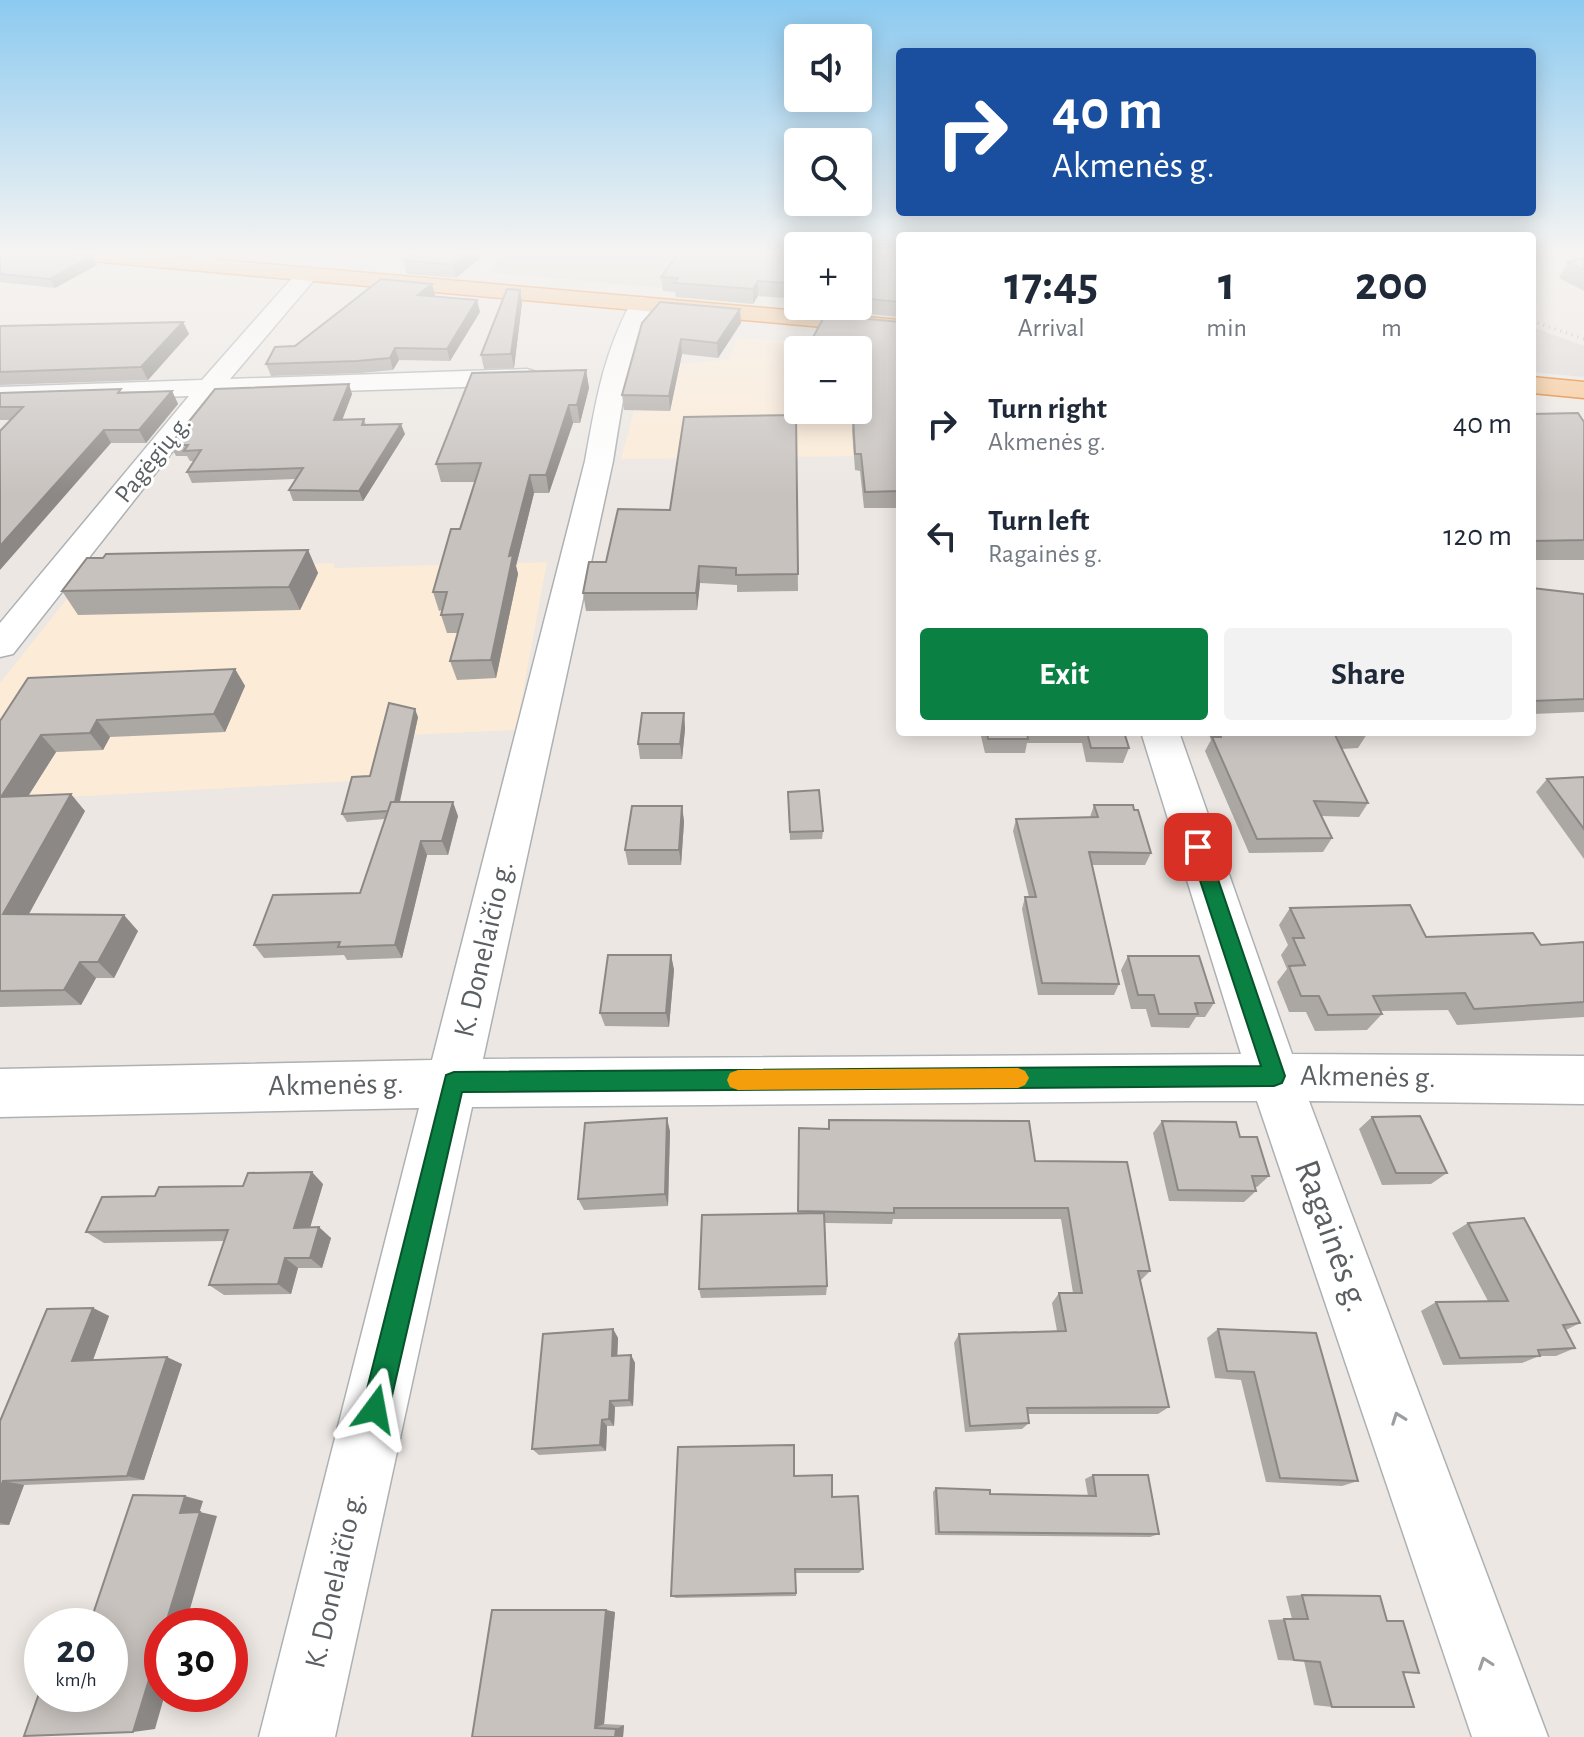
<!DOCTYPE html>
<meta charset="utf-8">
<style>
body{margin:0;font-family:"Alegreya Sans",sans-serif;background:#f2f2f3;color:#1f2937;height:100vh;display:flex;flex-direction:column;font-size:30px;white-space:nowrap}
*{box-sizing:border-box;margin:0}
p{font-size:26px;color:#747a83}
.icon{flex:none;width:44px;height:44px;fill:none;stroke:currentColor;stroke-width:2;stroke-linecap:round;stroke-linejoin:round}
.map{position:relative;flex:1;overflow:hidden}
.panel{position:absolute;left:896px;top:232px;width:640px;height:504px;display:flex;flex-direction:column;background:#fff;border-radius:8px;box-shadow:0 4px 20px #0003}
.panel>*{flex:none}
.hud{position:absolute;left:896px;top:48px;width:640px;height:168px;border-radius:8px;box-shadow:0 4px 20px #0003;background:#1a4fa0;color:#fff;overflow:hidden}
.controls{position:absolute;left:784px;top:24px;display:grid;gap:16px}
.controls a{display:grid;place-items:center;width:88px;height:88px;border-radius:8px;background:#fff;box-shadow:0 4px 20px #0003;font-size:40px}
.speed{position:absolute;left:24px;top:1608px;display:flex;gap:16px;font-size:40px;font-weight:700;text-align:center}
.speed>*{display:grid;place-content:center;width:104px;height:104px;border-radius:50%;background:#fff;box-shadow:0 4px 20px #0003;line-height:1}
.speed small{font-size:20px;font-weight:400}
.speed .limit{border:12px solid #d22;background:#fff;color:#111}
.pin{position:absolute;display:grid;place-items:center;width:68px;height:68px;color:#fff;margin:-34px;border-radius:16px;box-shadow:0 4px 12px #0006}
.me{position:absolute;width:88px;margin:-44px;rotate:13deg;stroke-linejoin:round;filter:drop-shadow(0 0 6px #0008)}
.turn{display:flex;align-items:center;gap:28px;height:168px;padding:0 24px;font-size:36px}
.turn .icon{width:104px;height:104px;stroke-width:2.5}
.turn b{display:block;font-size:56px;line-height:68px}
.eta{display:flex;justify-content:space-evenly;align-items:center;height:136px;text-align:center}
.eta b{font-size:48px;font-weight:700;line-height:56px}
.primary-button{display:flex;gap:16px;margin-top:auto;padding:16px 24px}
.primary-button a{flex:1;height:92px;border-radius:8px;background:#0b8043;color:#fff;font-size:32px;font-weight:700;line-height:92px;text-align:center}
.primary-button a+a{background:#f2f2f3;color:#1f2937}
ul{padding:0;list-style:none}
li{display:flex;align-items:center;gap:24px;height:112px;padding:0 24px}
li div{flex:1}
li b{display:block;font-size:30px}
li em{font-style:normal}
.map>svg:first-child{display:block}
.commercial{fill:#fcebd7;fill-rule:evenodd}
.industrial{fill:#dbd7d4}
.education{fill:#dcd7d0}
.lines{fill:none;stroke-linecap:round;stroke-linejoin:round}
.minor-casing{stroke:#adb1b4;stroke-width:3}
.highway-casing{stroke:#e56c09;stroke-width:3}
.minor{fill:#fff;fill-rule:evenodd}
.highway{fill:#f8c38c;fill-rule:evenodd}
.rail{stroke:#b0b1b2;stroke-width:3;stroke-dasharray:1 5;stroke-linecap:butt}
.wall{fill:#aba7a3}
.shaded-wall{fill:#8b8885}
.building{fill:#c7c2be;stroke:#8b8885;stroke-width:2}
.oneway{stroke:#9c9fa1}
.route{fill:#0b8043;stroke:#07532c;stroke-width:2}
.slow{fill:#f59e0b}
.labels{text-anchor:middle;dominant-baseline:central;stroke-width:6;stroke-linejoin:round;paint-order:stroke}
.far-street-label{font-size:26px;fill:#5a5f62;stroke:#fff}
.street-label{font-size:30px;fill:#5a5f62;stroke:#fff}
.near-street-label{font-size:36px;fill:#5a5f62;stroke:#fff}
</style>
<div class="map">
<svg width="1584" height="1737" viewBox="0 0 1584 1737">
<rect width="100%" height="100%" fill="#ece7e2"/>
<!-- commercial -->
<g class="commercial">
<path d="M738,337L900,351L870,456L621,459L646,368L729,359ZM798,350H858V410H798Z"/>
<path d="M547,562L516,730L385,736L372,780L0,801V683L89,571L334,563V568Z"/>
</g>
<!-- industrial -->
<path class="industrial" d="M1532,327L1584,346V377L1532,372Z"/>
<!-- education -->
<path class="education" d="M507,252H759L674,270L660,288L487,272Z"/>
<g class="lines">
<defs>
<g id="minor">
<path d="M200,252H227L202,269H186L183,264Z"/>
<path d="M308,267L319,274L230,379L527,369L536,372L540,377L536,382L527,385L217,395L13,654L0,657V623L189,396L0,403V387L202,380L300,269Z"/>
<path d="M642,297L650,299L654,304C627,360 623,401 613,461L483,1059L1241,1054L1141,732H1179L1292,1054L1584,1056V1104L1309,1101L1548,1737H1472L1257,1101H1188L472,1107L335,1737H259L419,1108L0,1117V1069L432,1060L585,461C596,401 602,359 630,304L634,299Z"/>
</g>
<g id="highway">
<path d="M47,252H129L900,320V334L58,258Z"/>
<path d="M1532,377L1584,382V398L1532,393Z"/>
</g>
</defs>
<!-- minor casing -->
<use href="#minor" class="minor-casing"/>
<!-- highway casing -->
<use href="#highway" class="highway-casing"/>
<!-- minor -->
<use href="#minor" class="minor"/>
<!-- highway -->
<use href="#highway" class="highway"/>
<!-- rail -->
<path class="rail" d="M1532,321L1584,339"/>
</g>
<!-- wall -->
<g class="wall">
<path d="M0,252L93,256L97,265L55,288L0,282Z"/>
<path d="M415,252H486V253L456,278L407,274L403,260Z"/>
<path d="M798,252V299L758,296L753,304L676,297L675,292L663,291L661,277Z"/>
<path d="M858,252H900V317L834,311L835,306H858Z"/>
<path d="M1584,258V291L1559,278L1568,262Z"/>
<path d="M435,295L433,296L480,312L450,361L399,360L393,370L361,373L271,376L266,364L295,346Z"/>
<path d="M522,303L514,368L484,369L481,355Z"/>
<path d="M183,322L189,334L148,380L0,385V326Z"/>
<path d="M900,322V508H864L860,471L855,470L852,431L853,415H861L866,375L858,374V350H810V343Z"/>
<path d="M642,323H741L718,358L682,354L670,411L624,410L622,395Z"/>
<path d="M586,370L589,388L580,423H573L549,493H534L516,566L518,574L496,678L457,680L450,661L458,633H447L441,615L442,610L439,611L433,592L460,529L475,482H441L436,464Z"/>
<path d="M172,391L178,404L146,443H111L10,420H0V393Z"/>
<path d="M352,394L342,420L364,419L366,425L405,434L363,501H293L289,490L295,479L192,483L187,472L194,461H190L187,456H176L170,445Z"/>
<path d="M1532,414L1584,422V560H1532Z"/>
<path d="M796,415L798,591L737,592V585L700,583L697,610L586,611L583,593L606,562L670,510Z"/>
<path d="M308,550L318,573L300,610L78,615L62,591Z"/>
<path d="M1532,588L1584,594V712L1532,714Z"/>
<path d="M235,669L245,686L225,732L110,737L103,750L56,752L28,796L85,811L29,914L138,931L114,978H96L81,1005L0,1007V721Z"/>
<path d="M684,713L685,729L682,759H640L638,744Z"/>
<path d="M418,717L400,802L458,816L448,855H427L402,958L347,960L344,955L264,958L254,945L360,893L385,819L347,822L342,814L370,776Z"/>
<path d="M980,732H1124L1129,748L1123,763L1086,762L1082,743H1027L1025,753H985Z"/>
<path d="M1208,732H1366L1367,734L1358,748L1342,749L1368,803L1359,817L1321,816L1332,838L1323,852L1249,853L1205,751L1211,740Z"/>
<path d="M1584,777V859L1536,792L1547,779Z"/>
<path d="M788,792L823,831L822,839L790,840Z"/>
<path d="M1094,805L1151,853L1145,865H1092L1119,984L1114,995H1038L1022,909L1025,897H1029L1013,831L1016,819L1090,817Z"/>
<path d="M682,806L684,822L681,865H628L625,850Z"/>
<path d="M1290,908L1426,937L1541,945L1584,942V1017L1457,1025L1448,1010L1380,1011L1382,1014L1367,1030L1315,1031L1306,1012H1289L1277,982L1287,969L1281,955L1288,945L1279,925Z"/>
<path d="M671,955L674,970L669,1027L605,1026L600,1013Z"/>
<path d="M1128,956L1214,1003L1205,1017H1196L1189,1028L1151,1027L1146,1009H1131L1121,970Z"/>
<path d="M1372,1117L1447,1173L1431,1184L1382,1185L1359,1129Z"/>
<path d="M1162,1121L1240,1137L1269,1176L1257,1187H1255L1256,1191L1244,1202L1169,1201L1153,1133Z"/>
<path d="M799,1128L1035,1161L1150,1271L1140,1281L1169,1407L1158,1414H1028L1029,1423L1022,1429L965,1432L954,1343L959,1334L1057,1331L1052,1303L1059,1293H1073L1061,1219H893L892,1224L825,1223L827,1286L826,1295L701,1298L699,1289L798,1214Z"/>
<path d="M670,1131L668,1206L584,1210L578,1199Z"/>
<path d="M323,1184L310,1227L331,1238L322,1268H298L291,1294L224,1295L209,1285L224,1241L104,1243L86,1232L155,1196Z"/>
<path d="M1468,1223L1580,1323L1566,1330L1575,1348L1556,1356H1539L1522,1363L1443,1365L1421,1311L1436,1302L1488,1301L1452,1233Z"/>
<path d="M93,1308L109,1316L93,1360L182,1364L144,1480L24,1485L9,1525H0V1421Z"/>
<path d="M613,1329L618,1338L617,1355H631L635,1363L633,1406L615,1407L614,1426H607L606,1451L539,1455L532,1449Z"/>
<path d="M1218,1329L1358,1481L1342,1486L1266,1482L1241,1380L1215,1378L1207,1338Z"/>
<path d="M1093,1475L1159,1534L1150,1537L935,1535L933,1492L936,1488L990,1494L1088,1496L1085,1479Z"/>
<path d="M794,1476L832,1497L863,1569L859,1573H796V1596L676,1598L671,1596Z"/>
<path d="M1302,1595L1403,1672L1332,1707L1314,1705L1304,1661L1278,1660L1268,1620L1292,1619L1286,1596Z"/>
<path d="M606,1610L615,1612L604,1724L624,1725L623,1737H472Z"/>
</g>
<!-- shaded-wall -->
<g class="shaded-wall">
<path d="M468,252H486V253L456,278L453,265Z"/>
<path d="M93,256L97,265L55,288L50,279Z"/>
<path d="M758,281V296L753,304V289Z"/>
<path d="M432,284L435,295L421,306L418,295Z"/>
<path d="M520,290L522,303L514,368L511,354Z"/>
<path d="M477,300L480,312L450,361L447,349Z"/>
<path d="M740,309L741,323L718,358L717,343Z"/>
<path d="M183,322L189,334L148,380L141,367Z"/>
<path d="M681,339L682,354L670,411L669,396Z"/>
<path d="M395,348L399,360L393,370L390,358Z"/>
<path d="M586,370L589,388L580,423L577,405Z"/>
<path d="M349,384L352,394L338,431L334,420Z"/>
<path d="M172,391L178,404L146,443L139,430Z"/>
<path d="M569,405L573,423L549,493L546,475Z"/>
<path d="M401,424L405,434L363,501L359,491Z"/>
<path d="M104,430L111,443L0,570V546Z"/>
<path d="M530,475L534,493L516,566L518,574L496,678L491,660L509,556Z"/>
<path d="M308,550L318,573L300,610L289,587Z"/>
<path d="M699,566L700,583L697,610L696,593Z"/>
<path d="M235,669L245,686L225,732L214,714Z"/>
<path d="M415,709L418,717L396,818L393,810Z"/>
<path d="M684,713L685,729L682,759L680,744Z"/>
<path d="M97,720L110,737L103,750L90,733Z"/>
<path d="M41,735L56,752L17,814L1,797Z"/>
<path d="M71,794L85,811L20,930L3,914Z"/>
<path d="M453,802L458,816L448,855L442,841Z"/>
<path d="M682,806L684,822L681,865L679,850Z"/>
<path d="M421,841L427,855L402,958L395,945Z"/>
<path d="M124,915L138,931L114,978L98,962Z"/>
<path d="M671,955L674,970L669,1027L666,1013Z"/>
<path d="M80,962L96,978L81,1005L64,990Z"/>
<path d="M667,1118L670,1131L668,1206L665,1194Z"/>
<path d="M312,1172L323,1184L307,1238L294,1228Z"/>
<path d="M319,1227L331,1238L322,1268L310,1258Z"/>
<path d="M285,1258L298,1268L291,1294L278,1284Z"/>
<path d="M93,1308L109,1316L90,1368L72,1361Z"/>
<path d="M613,1329L618,1338L617,1364L612,1356Z"/>
<path d="M631,1355L635,1363L633,1406L629,1400Z"/>
<path d="M167,1357L182,1364L144,1480L127,1476Z"/>
<path d="M610,1401L615,1407L614,1426L609,1419Z"/>
<path d="M602,1420L607,1426L606,1451L600,1445Z"/>
<path d="M3,1481L24,1485L9,1525L0,1523V1489Z"/>
<path d="M185,1496L203,1501L198,1517L180,1513Z"/>
<path d="M200,1512L217,1516L185,1626H165Z"/>
<path d="M606,1610L615,1612L604,1724L595,1728Z"/>
<path d="M162,1637V1694H165L155,1729L133,1732Z"/>
<path d="M624,1725L623,1737H615L616,1729Z"/>
</g>
<!-- building -->
<g class="building">
<path d="M0,252H52L93,256L50,279L0,274Z"/>
<path d="M415,252H468L453,265L403,260Z"/>
<path d="M679,252H798V284L758,281L753,289L674,283L678,278L661,277Z"/>
<path d="M858,252H900V302L858,298Z"/>
<path d="M1584,258V270L1568,262Z"/>
<path d="M381,279L432,284L418,295L477,300L447,349L395,348L390,358L357,361L266,364L275,347L295,346Z"/>
<path d="M507,289L520,290L511,354L481,355Z"/>
<path d="M660,302L740,309L717,343L681,339L669,396L622,395L642,323Z"/>
<path d="M825,315L900,322V491L865,492L861,454H855L853,415H861L867,360L858,359V350H845L847,347L810,343Z"/>
<path d="M183,322L141,367L0,372V326Z"/>
<path d="M586,370L577,405H569L546,475H530L509,556L513,555L491,660L450,661L463,614L441,615L447,592H433L451,529H460L481,463L436,464L472,373Z"/>
<path d="M349,384L334,420L364,419L362,425L401,424L359,491L289,490L303,468L187,472L201,450L184,451L188,445H170L215,389Z"/>
<path d="M121,389L118,393L172,391L139,430H104L0,546V431L23,407H0V393Z"/>
<path d="M1578,413L1584,422V540L1532,541V414Z"/>
<path d="M796,415L798,574L736,575V568L699,566L696,593H583L589,562H606L618,509L670,510L684,417Z"/>
<path d="M308,550L289,587L62,591L87,558H103L106,554Z"/>
<path d="M1532,588L1584,594V699L1532,701V660H1534L1532,657Z"/>
<path d="M235,669L214,714L97,720L90,733L41,735L1,797L71,794L3,914L124,915L98,962H80L64,990L0,991V721L28,678Z"/>
<path d="M389,703L415,709L395,802H391L388,811L342,814L352,777L370,776Z"/>
<path d="M642,713H684L680,744H638Z"/>
<path d="M987,732H1027L1028,739H988Z"/>
<path d="M1087,732H1124L1129,748H1091Z"/>
<path d="M1220,732H1366L1367,734L1335,735L1368,803L1314,801L1332,838L1257,839L1212,737H1221Z"/>
<path d="M1584,777V829L1547,779Z"/>
<path d="M819,790L823,831L790,832L788,792Z"/>
<path d="M391,802H453L442,841H421L395,945L338,947L340,942L254,945L273,895L360,893Z"/>
<path d="M1094,805H1133L1134,810H1138L1151,853L1089,852L1119,984L1042,983L1025,897H1036L1016,819L1098,817Z"/>
<path d="M632,806H682L679,850H625Z"/>
<path d="M1410,905L1426,937L1533,933L1541,945L1584,942V1002L1474,1009L1465,993L1373,996L1382,1014L1328,1015L1319,996H1301L1289,966L1305,965L1293,938H1304L1290,908Z"/>
<path d="M608,955H671L666,1013H600Z"/>
<path d="M1128,956H1199L1214,1003H1195L1198,1014H1159L1154,995H1138Z"/>
<path d="M1420,1116L1447,1173H1396L1372,1117Z"/>
<path d="M667,1118L665,1194L578,1199L585,1123Z"/>
<path d="M829,1120L1029,1121L1035,1161L1127,1162L1150,1271H1138L1169,1407L1027,1408L1029,1423L970,1426L959,1334L1066,1331L1059,1293H1082L1068,1208H894V1213L798,1211L799,1128L829,1129Z"/>
<path d="M1162,1121L1236,1122L1240,1137H1257L1269,1176H1252L1256,1191L1178,1190Z"/>
<path d="M312,1172L294,1228L319,1227L310,1258H285L278,1284L209,1285L228,1230L86,1232L102,1197L155,1196L159,1187L243,1186L248,1173Z"/>
<path d="M824,1213L827,1286L699,1289L702,1215Z"/>
<path d="M1524,1218L1580,1323L1563,1325L1575,1348L1538,1350L1540,1356L1460,1358L1436,1302L1508,1301L1468,1223Z"/>
<path d="M93,1308L72,1361L167,1357L127,1476L3,1481L0,1489V1421L47,1309Z"/>
<path d="M613,1329L612,1356L631,1355L629,1400L610,1401L609,1419L602,1420L600,1445L532,1449L543,1334Z"/>
<path d="M1218,1329L1316,1333L1358,1481L1280,1478L1254,1372L1227,1371Z"/>
<path d="M794,1445V1476L832,1475V1497L858,1496L863,1569H795L796,1593L671,1596L678,1447Z"/>
<path d="M1093,1475H1148L1159,1534L939,1532L936,1488L990,1490V1494L1096,1496Z"/>
<path d="M133,1495L185,1496L180,1513L200,1512L165,1626H162V1637L133,1732L24,1736L42,1685V1694H110V1626H89Z"/>
<path d="M1302,1595L1380,1596L1387,1621H1403L1419,1673L1403,1672L1414,1707H1332L1320,1662L1294,1660L1284,1619H1308Z"/>
<path d="M492,1610H606L595,1728L616,1729L615,1737H472Z"/>
</g>
<!-- one-way arrows -->
<defs><path id="oneway-chevron" d="M-2-3.5L2.5 0L-2 3.5" fill="none" stroke-width="1.6" stroke-linecap="round" stroke-linejoin="round" transform="scale(2)"/></defs>
<g class="oneway">
<use href="#oneway-chevron" transform="translate(1398 1418) rotate(-110)"/>
<use href="#oneway-chevron" transform="translate(1485 1663) rotate(-109)"/>
</g>
<!-- sky -->
<linearGradient id="sky" x2="0" y2="1"><stop stop-color="#8ccaf0"/><stop offset="0.51" stop-color="#f6f4f2"/><stop offset="1" stop-color="#f6f4f2" stop-opacity="0"/></linearGradient>
<rect width="1584" height="495" fill="url(#sky)"/>
<!-- route -->
<path class="route" d="M1198,840L1207,847L1285,1076L1282,1083L1274,1086L462,1092L389,1409L385,1419L375,1423L366,1419L362,1409L446,1075L454,1072L1261,1066L1189,847Z"/>
<!-- slow -->
<path class="slow" d="M1018,1068L1025,1071L1029,1078L1025,1085L1018,1088L738,1090L730,1087L727,1080L730,1073L738,1070Z"/>
<g class="labels">
<!-- far-street labels -->
<g class="far-street-label">
<text transform="translate(153 459) rotate(-51)">Pagėgių g.</text>
</g>
<!-- street labels -->
<g class="street-label">
<text transform="translate(484 949) rotate(-77)">K. Donelaičio g.</text>
<text transform="translate(1368 1077) rotate(1)">Akmenės g.</text>
<text transform="translate(336 1085) rotate(-1)">Akmenės g.</text>
<text transform="translate(335 1580) rotate(-77)">K. Donelaičio g.</text>
</g>
<!-- near-street labels -->
<g class="near-street-label">
<text transform="translate(1332 1236) rotate(70)">Ragainės g.</text>
</g>
</g>
</svg>
<div class="controls">
<a><svg class="icon" aria-label="sound" viewBox="0 0 24 24"><path d="M4 9h4l5-4v14l-5-4H4zM17 9q2 3 0 6"/></svg></a>
<a><svg class="icon" aria-label="search" viewBox="0 0 24 24"><circle cx="10" cy="10" r="6"/><path d="M15 15l6 6"/></svg></a>
<a>+</a>
<a>−</a>
</div>
<div class="speed"><div>20<small>km/h</small></div><div class="limit">30</div></div>
<div class="pin" style="left:1198px;top:847px;background:#d93025"><svg class="icon" aria-label="arrive" viewBox="0 0 24 24"><path d="M6 21V4h12l-3 4 3 4H6"/></svg></div>
<svg class="me" style="left:375px;top:1409px" viewBox="-20 -20 40 40"><path d="M0-17L14 15 0 8-14 15z" fill="#0b8043" stroke="#fff" stroke-width="4"/></svg>
<div class="hud">
<div class="turn"><svg class="icon" aria-label="right" viewBox="0 0 24 24"><path d="M7 20v-9h11M14 6l5 5-5 5"/></svg><div><b>40 m</b>Akmenės g.</div></div>
</div>
<section class="panel">
<div class="eta">
<div><b>17:45</b><p>Arrival</p></div>
<div><b>1</b><p>min</p></div>
<div><b>200</b><p>m</p></div>
</div>
<ul>
<li><svg class="icon" aria-label="right" viewBox="0 0 24 24"><path d="M7 20v-9h11M14 6l5 5-5 5"/></svg><div><b>Turn right</b><p>Akmenės g.</p></div><em>40 m</em></li>
<li><svg class="icon" aria-label="left" viewBox="0 0 24 24"><path d="M17 20v-9H6M10 6l-5 5 5 5"/></svg><div><b>Turn left</b><p>Ragainės g.</p></div><em>120 m</em></li>
</ul>
<div class="primary-button"><a>Exit</a><a>Share</a></div>
</section>
</div>
